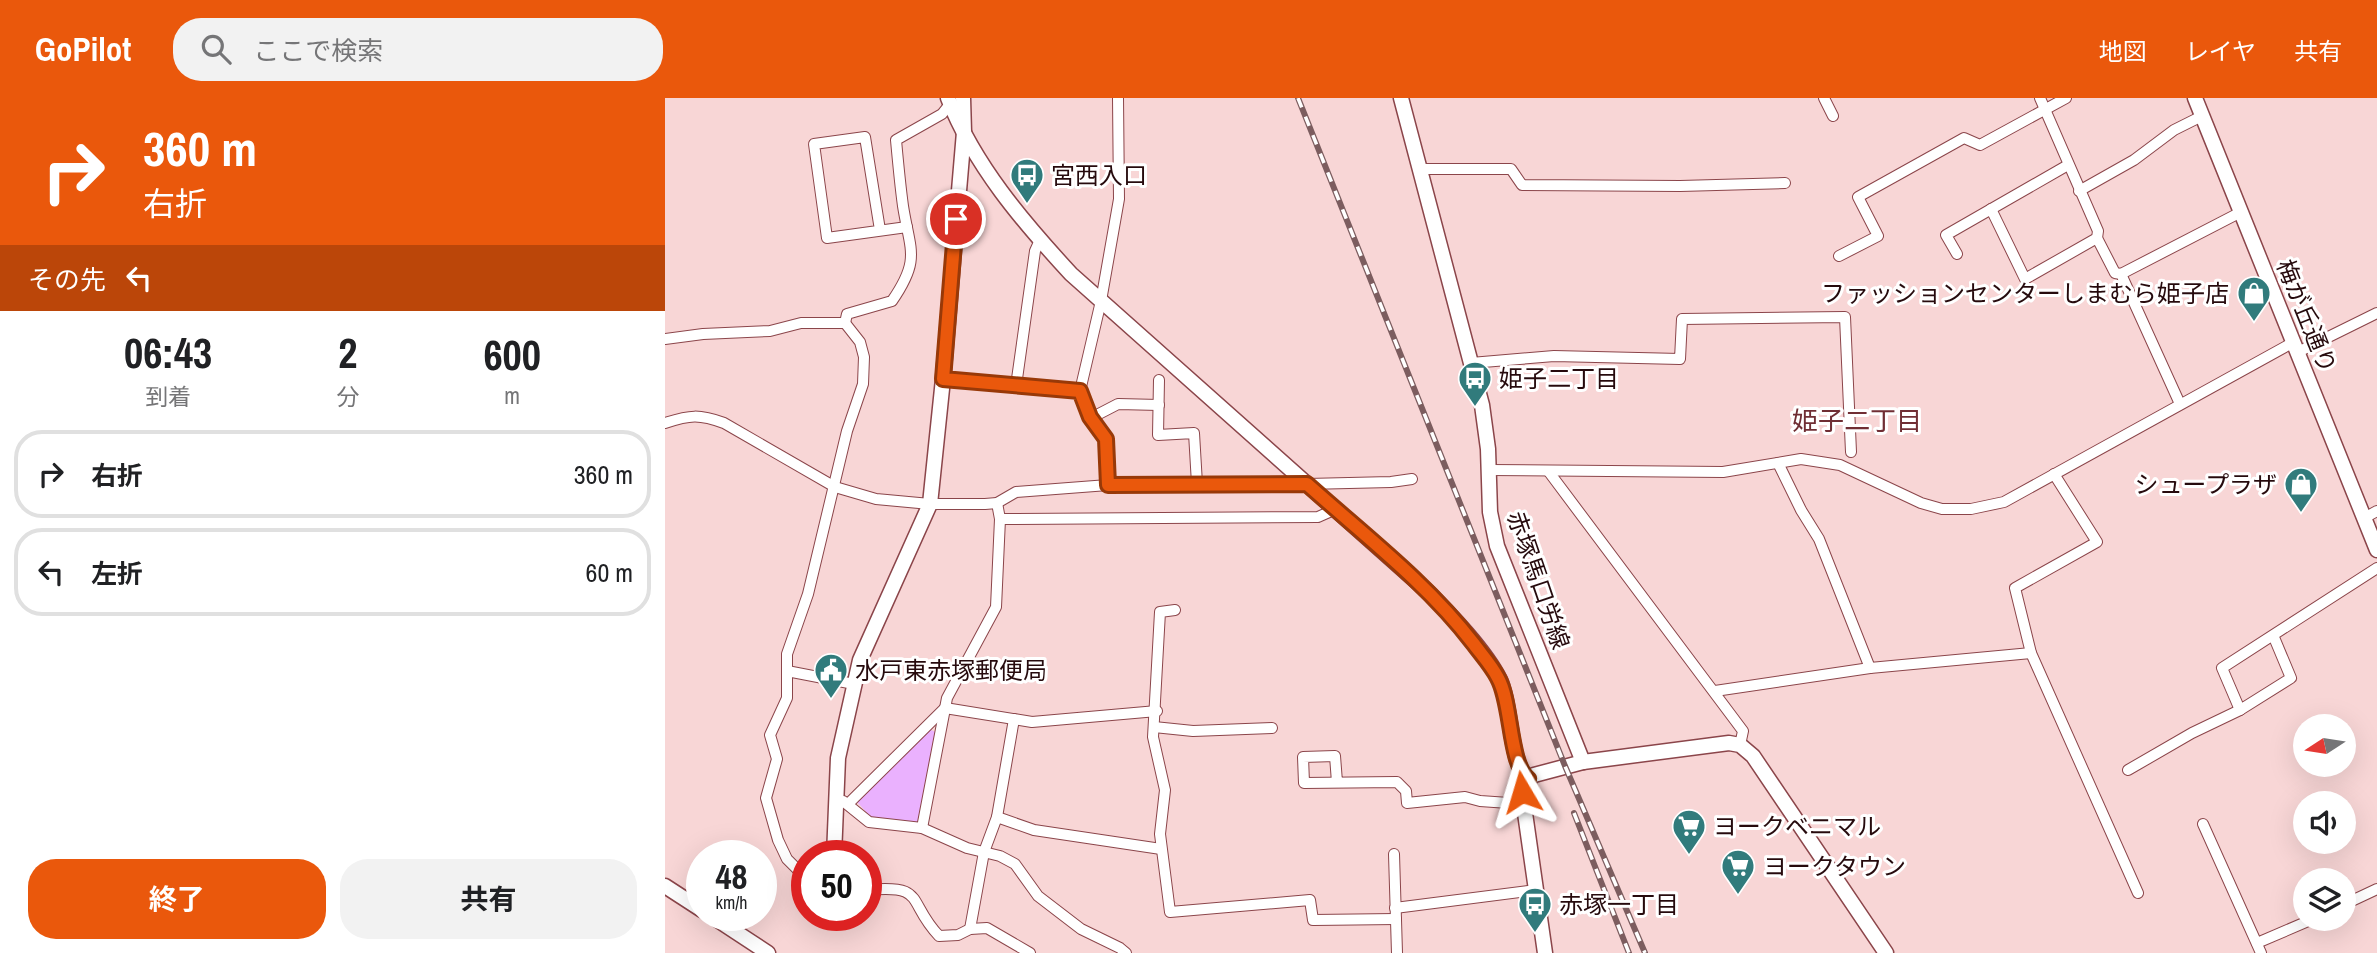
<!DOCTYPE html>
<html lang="ja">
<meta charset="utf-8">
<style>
body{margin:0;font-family:"Archivo Narrow","Noto Sans JP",sans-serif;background:#f2f2f2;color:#202124;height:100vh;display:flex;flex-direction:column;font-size:26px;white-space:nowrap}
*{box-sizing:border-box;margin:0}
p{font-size:23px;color:#757577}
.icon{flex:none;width:38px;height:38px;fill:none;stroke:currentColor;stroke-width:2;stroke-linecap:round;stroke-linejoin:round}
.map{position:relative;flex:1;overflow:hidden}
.drawer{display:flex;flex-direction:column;background:#fff;width:665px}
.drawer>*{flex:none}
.banner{background:#ea580c;color:#fff;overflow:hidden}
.needle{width:46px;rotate:258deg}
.controls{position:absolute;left:1628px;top:616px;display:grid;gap:14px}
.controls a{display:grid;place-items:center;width:63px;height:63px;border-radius:50%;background:#fff;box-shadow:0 7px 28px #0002;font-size:35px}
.speed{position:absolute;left:21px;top:742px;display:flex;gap:14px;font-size:35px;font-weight:700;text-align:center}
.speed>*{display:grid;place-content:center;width:91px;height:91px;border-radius:50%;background:#fff;box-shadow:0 7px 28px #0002;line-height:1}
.speed small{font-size:18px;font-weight:400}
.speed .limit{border:10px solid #d22;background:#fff;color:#111}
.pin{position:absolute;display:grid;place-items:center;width:60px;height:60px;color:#fff;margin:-30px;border:4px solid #fff;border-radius:50%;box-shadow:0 2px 7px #0007}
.me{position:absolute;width:77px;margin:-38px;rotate:353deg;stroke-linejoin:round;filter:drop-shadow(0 0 5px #0008)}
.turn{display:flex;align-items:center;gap:24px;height:147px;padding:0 28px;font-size:32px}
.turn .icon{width:91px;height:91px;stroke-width:2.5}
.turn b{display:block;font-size:49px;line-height:60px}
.then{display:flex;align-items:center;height:66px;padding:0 28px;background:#0003;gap:14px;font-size:26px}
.eta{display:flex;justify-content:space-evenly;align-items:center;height:119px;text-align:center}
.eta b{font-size:42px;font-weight:700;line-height:49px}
.cta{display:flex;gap:14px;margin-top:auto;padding:14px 28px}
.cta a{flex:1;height:80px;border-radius:28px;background:#ea580c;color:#fff;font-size:28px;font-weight:700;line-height:80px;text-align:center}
.cta a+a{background:#f2f2f2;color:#202124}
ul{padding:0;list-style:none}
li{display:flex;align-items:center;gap:21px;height:88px;margin:0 14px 10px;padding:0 14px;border:4px solid #e0e0e0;border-radius:28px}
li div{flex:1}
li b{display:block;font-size:26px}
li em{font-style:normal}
header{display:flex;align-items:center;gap:42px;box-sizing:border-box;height:98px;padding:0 35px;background:#ea580c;color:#fff}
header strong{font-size:33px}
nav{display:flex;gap:38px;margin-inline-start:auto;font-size:24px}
.search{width:490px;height:63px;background:#f2f2f2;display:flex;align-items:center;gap:18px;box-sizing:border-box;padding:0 24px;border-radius:28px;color:#757577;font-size:26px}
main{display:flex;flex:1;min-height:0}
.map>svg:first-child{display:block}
.green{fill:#eab1fe}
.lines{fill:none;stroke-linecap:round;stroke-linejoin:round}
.street-casing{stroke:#8b454a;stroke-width:12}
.secondary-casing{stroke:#8b454a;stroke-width:17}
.street{stroke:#fff;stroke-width:10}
.secondary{stroke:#fff;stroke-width:14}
.rail-casing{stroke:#7c5d5f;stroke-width:6}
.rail{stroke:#fff;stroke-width:3.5;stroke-dasharray:10;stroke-linecap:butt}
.route-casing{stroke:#983908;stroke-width:18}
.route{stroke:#ea580c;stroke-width:12}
.labels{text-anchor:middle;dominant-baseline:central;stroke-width:6;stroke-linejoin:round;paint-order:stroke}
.poi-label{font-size:24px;fill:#260a0d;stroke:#fff;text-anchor:start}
.street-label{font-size:24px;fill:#260a0d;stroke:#fff}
.neighbourhood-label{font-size:26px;fill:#702e34;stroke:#fff}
</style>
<header>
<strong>GoPilot</strong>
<div class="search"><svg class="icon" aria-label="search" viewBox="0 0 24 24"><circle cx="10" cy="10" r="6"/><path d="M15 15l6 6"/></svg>ここで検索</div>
<nav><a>地図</a><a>レイヤ</a><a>共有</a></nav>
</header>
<main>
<section class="drawer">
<div class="banner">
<div class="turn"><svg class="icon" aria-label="right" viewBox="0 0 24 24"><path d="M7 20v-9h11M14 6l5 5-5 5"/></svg><div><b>360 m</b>右折</div></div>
<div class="then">その先<svg class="icon" aria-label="left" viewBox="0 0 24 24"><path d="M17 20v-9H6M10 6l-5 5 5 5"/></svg></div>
</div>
<div class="eta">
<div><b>06:43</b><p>到着</p></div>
<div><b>2</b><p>分</p></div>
<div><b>600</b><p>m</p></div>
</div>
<ul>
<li><svg class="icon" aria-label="right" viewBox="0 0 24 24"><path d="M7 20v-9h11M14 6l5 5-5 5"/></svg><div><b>右折</b></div><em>360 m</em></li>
<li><svg class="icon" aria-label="left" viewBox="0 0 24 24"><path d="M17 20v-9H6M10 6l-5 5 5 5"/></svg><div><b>左折</b></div><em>60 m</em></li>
</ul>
<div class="cta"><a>終了</a><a>共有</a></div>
</section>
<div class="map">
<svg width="1712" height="855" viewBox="0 0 1712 855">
<rect width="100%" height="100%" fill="#f8d6d6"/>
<!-- green -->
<path class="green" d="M263,631L271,634L252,726L206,719L192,704L259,638Z"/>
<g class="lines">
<defs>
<g id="street">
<path d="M1159,0L1168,18"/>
<path d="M755,71H846L857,87L1015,88L1120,85"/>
<path d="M1414,93L1469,62L1509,32L1537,18"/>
<path d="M1326,111L1360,181L1432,140L1433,133L1375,0"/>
<path d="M215,132L200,39L149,46L162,140L242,129"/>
<path d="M1432,140L1450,175L1456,176L1515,306"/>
<path d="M1292,156L1281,137L1403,67"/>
<path d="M1174,158L1213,138L1193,99L1299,40L1315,47L1401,0"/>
<path d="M1456,176L1576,114"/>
<path d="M0,241L38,236L105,233L136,225H180L182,216L227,203C256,161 245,153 238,108C235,86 233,64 231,42L277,16L285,6"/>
<path d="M1633,254L1712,215"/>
<path d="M806,265L889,258L1015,261L1017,221L1180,219L1186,354"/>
<path d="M278,281L415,293L436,203L454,101L453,0"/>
<path d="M494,282L493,337L529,335L532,386"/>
<path d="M351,288L370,153L375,142"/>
<path d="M415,293L425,319L441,341L443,387"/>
<path d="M426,320L453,306L494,307"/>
<path d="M0,325C25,317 34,316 59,325L170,389L211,401L265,406H320L332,405L351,394L443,387L642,386L726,384L747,381"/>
<path d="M1113,365L1136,412L1154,441L1205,570"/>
<path d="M824,372L1058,374L1136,361L1175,367L1256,405L1277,411H1306L1339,404L1629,244"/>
<path d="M884,374L1078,633L1075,647"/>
<path d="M1389,376L1432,444L1350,490L1366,555L1473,795"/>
<path d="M1699,420L1712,413"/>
<path d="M335,421L653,419L671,411"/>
<path d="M510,512L495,514L488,639L500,692L495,736L505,814L645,802L648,822L731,821"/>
<path d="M1608,537L1626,580L1575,612L1557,570L1712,470"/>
<path d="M122,573L189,586"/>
<path d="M1050,593L1205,570L1366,555"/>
<path d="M489,629L528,633L607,630"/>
<path d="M1463,672L1527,635L1575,612"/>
<path d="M672,684L670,658L638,659L639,685L732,684L741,693L742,705L800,699L815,703L858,706"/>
<path d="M178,703L204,724L257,730L302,750L335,758L350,766L373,798L416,831L455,850L461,855"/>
<path d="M183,706L280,610L367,624L492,613"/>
<path d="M332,719L369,732L496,751"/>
<path d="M1538,726L1596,855"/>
<path d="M257,730L282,600L331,509L335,421L332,405"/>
<path d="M729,756L732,855"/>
<path d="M142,778L137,776L122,761L113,742L101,700L112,661L105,637L122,600V556L143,496L182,333L198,286L199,259L195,244L180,225"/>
<path d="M201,792C262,786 241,803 274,838L293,837L305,831L322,830L365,855"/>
<path d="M1678,807L1712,791"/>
<path d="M730,810L871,792"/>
<path d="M305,831L319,754L332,719L349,621"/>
<path d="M1592,845L1648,821"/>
</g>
<g id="secondary">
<path d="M283,0C309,67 358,124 406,176L762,493C786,517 820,552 835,582C847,608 844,664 863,681"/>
<path d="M736,0L817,307L823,351L825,414L832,448L918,664"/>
<path d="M1530,0L1712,452"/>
<path d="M169,758L173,660L195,562L265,406L278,281L299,34L298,0"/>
<path d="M0,788L37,812"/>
<path d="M45,817L103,855"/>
<path d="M880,855L857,694L859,686L869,677L918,664L1064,645L1075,647L1088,658L1221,855"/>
</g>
</defs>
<!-- street casing -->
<use href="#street" class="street-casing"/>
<!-- secondary casing -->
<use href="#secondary" class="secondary-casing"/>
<!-- street -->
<use href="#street" class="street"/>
<!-- secondary -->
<use href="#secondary" class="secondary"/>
<defs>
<g id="rail">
<path d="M633,0L900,668L980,855"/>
<path d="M909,715L964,855"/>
</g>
</defs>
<!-- rail casing -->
<use href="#rail" class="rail-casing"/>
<!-- rail -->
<use href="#rail" class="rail"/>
</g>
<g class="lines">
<defs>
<path id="route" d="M291,121L278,281L415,293L425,319L441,341L443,387L642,386C699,437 762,485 808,545C817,557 827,568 833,580C847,605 844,665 863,681L857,694"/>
</defs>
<!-- route casing -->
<use href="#route" class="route-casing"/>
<!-- route -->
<use href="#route" class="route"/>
</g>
<!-- icons -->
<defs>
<symbol id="bus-pin" viewBox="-11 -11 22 30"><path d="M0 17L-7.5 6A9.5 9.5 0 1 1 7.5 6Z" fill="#317b7c" stroke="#fff"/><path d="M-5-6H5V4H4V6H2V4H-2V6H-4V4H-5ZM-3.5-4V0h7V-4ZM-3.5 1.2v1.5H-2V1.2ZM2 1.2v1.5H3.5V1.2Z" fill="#fff"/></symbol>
<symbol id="shop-pin" viewBox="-11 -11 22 30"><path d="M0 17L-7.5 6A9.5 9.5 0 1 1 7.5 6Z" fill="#317b7c" stroke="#fff"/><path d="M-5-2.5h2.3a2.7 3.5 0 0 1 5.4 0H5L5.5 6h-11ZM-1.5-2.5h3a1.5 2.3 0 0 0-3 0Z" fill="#fff"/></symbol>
<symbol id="civic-pin" viewBox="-11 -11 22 30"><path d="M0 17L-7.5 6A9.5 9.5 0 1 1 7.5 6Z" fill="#317b7c" stroke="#fff"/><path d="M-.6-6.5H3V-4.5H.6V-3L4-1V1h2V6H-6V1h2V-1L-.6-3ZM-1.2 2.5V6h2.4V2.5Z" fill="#fff"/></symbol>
<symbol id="supermarket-pin" viewBox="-11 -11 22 30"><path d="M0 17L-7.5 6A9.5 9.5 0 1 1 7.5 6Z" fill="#317b7c" stroke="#fff"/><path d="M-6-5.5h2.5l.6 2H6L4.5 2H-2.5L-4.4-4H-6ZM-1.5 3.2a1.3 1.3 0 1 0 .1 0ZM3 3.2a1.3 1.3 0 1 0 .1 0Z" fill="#fff"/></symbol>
</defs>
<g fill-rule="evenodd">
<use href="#bus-pin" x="343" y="58" width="38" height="52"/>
<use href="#shop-pin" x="1570" y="176" width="38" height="52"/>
<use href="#bus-pin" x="791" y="261" width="38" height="52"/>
<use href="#shop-pin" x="1617" y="367" width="38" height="52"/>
<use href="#civic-pin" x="147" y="553" width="38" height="52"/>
<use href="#supermarket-pin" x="1005" y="709" width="38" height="52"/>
<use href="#supermarket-pin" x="1054" y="749" width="38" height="52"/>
<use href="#bus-pin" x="851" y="787" width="38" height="52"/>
</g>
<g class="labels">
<!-- poi labels -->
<g class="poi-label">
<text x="386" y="77">宮西入口</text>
<text x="1564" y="195" text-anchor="end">ファッションセンターしまむら姫子店</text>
<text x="834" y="280">姫子二丁目</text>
<text x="1612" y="386" text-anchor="end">シュープラザ</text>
<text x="190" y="572">水戸東赤塚郵便局</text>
<text x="1048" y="728">ヨークベニマル</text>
<text x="1098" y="768">ヨークタウン</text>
<text x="894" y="806">赤塚一丁目</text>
</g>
<!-- street labels -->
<g class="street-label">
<text transform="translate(1642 218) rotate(68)">梅が丘通り</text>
<text transform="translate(874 482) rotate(71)">赤塚馬口労線</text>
</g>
<!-- neighbourhood labels -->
<g class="neighbourhood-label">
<text x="1192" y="322">姫子二丁目</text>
</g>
</g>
</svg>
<div class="controls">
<a><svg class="needle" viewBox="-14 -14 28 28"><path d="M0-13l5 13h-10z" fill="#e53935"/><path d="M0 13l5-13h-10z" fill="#757577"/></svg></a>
<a><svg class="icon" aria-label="sound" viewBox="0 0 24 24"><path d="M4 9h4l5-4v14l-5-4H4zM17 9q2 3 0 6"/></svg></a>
<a><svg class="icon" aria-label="layers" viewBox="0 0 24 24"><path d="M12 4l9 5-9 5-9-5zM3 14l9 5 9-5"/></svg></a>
</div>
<div class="speed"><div>48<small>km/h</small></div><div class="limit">50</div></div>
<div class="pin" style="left:291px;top:121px;background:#d93025"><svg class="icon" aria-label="arrive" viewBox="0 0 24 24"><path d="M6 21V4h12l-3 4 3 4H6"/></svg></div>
<svg class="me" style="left:857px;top:694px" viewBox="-20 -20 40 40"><path d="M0-17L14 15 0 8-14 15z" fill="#ea580c" stroke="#fff" stroke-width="4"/></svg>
</div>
</main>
